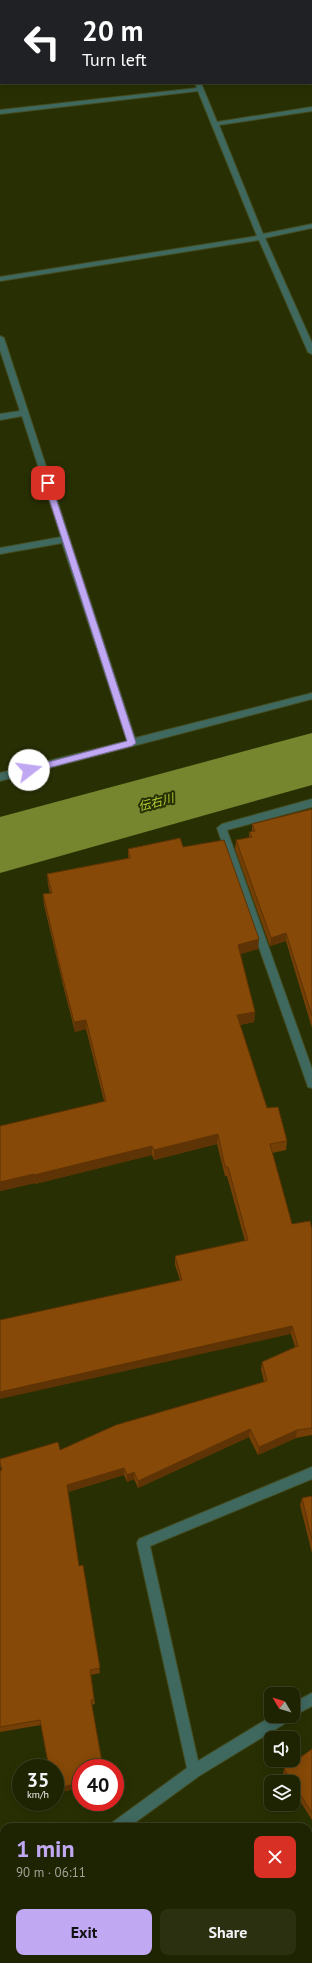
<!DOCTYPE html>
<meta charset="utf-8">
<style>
body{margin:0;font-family:"PT Sans","Noto Sans JP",sans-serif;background:#2b3011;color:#f1f3f6;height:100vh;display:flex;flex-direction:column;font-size:15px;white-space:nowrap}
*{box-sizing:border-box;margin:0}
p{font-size:13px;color:#a1a499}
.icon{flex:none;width:22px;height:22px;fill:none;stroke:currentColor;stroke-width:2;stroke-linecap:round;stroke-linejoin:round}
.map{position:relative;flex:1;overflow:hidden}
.drawer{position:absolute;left:0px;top:1823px;width:312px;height:140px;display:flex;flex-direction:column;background:#1e2402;border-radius:12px 12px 0 0;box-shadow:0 2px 10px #0003,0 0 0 1px #3c4124}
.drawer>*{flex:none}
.top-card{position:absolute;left:0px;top:0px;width:312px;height:84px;box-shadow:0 2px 10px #0003,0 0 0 1px #3c4124;background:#202124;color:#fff;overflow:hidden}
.needle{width:26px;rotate:308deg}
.tools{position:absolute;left:264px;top:1687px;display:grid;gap:8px}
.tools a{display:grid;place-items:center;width:36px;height:36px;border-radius:8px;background:#1e2402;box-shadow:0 2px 10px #0003,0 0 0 1px #3c4124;font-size:20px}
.speed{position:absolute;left:12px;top:1759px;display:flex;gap:8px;font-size:20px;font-weight:700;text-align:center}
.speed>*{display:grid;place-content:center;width:52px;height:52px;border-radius:50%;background:#1e2402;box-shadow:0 2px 10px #0003,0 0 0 1px #3c4124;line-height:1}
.speed small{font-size:10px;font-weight:400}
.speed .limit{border:6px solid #d22;background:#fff;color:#111}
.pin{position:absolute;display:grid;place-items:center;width:34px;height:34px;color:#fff;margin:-17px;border-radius:8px;box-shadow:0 2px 6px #0006}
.me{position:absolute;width:44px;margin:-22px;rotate:75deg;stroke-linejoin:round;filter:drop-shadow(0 0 3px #0008)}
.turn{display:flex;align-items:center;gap:14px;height:84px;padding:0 16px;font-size:18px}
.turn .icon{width:52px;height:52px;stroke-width:2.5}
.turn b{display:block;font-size:28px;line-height:34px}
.round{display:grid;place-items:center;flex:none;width:42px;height:42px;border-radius:8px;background:#2b3011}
.head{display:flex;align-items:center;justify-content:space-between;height:68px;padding:0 16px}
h1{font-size:24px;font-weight:700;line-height:30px;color:#c1a8f3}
.primary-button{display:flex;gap:8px;margin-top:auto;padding:8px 16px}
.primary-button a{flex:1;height:46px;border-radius:8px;background:#c1a8f3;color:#111;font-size:16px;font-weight:700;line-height:46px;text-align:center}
.primary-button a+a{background:#2b3011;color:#f1f3f6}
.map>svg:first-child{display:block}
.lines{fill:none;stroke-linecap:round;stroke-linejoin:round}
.stream{fill:#75862e;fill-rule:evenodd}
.river{fill:#75862e;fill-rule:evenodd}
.minor-casing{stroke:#444d21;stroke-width:2}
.minor{fill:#3f685f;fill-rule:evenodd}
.wall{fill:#733f06}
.shaded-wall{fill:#5e3305}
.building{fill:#864907;stroke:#5e3305}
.route{fill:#c1a8f3;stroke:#7d6d9e}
.labels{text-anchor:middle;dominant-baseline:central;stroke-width:4;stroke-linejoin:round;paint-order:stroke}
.water-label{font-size:12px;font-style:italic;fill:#b3cf36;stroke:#283003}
</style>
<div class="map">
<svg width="312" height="1963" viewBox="0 0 312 1963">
<rect width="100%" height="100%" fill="#283003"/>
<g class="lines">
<!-- stream -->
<path class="stream" d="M147,1959H164L165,1963H148Z"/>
<!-- river -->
<path class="river" d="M312,733V785L0,873V817Z"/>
<defs>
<g id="minor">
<path d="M161,0H167L168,1H162Z"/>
<rect x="0" y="19" width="1" height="4"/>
<rect x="311" y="50" width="1" height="4"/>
<path d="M195,83H201L217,122L312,107V111L219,125L263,234L312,224V228L265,238L312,343V354L308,352L259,240L0,281V277L257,236L198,91L0,114V110L197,88Z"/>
<path d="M0,336L4,338L135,738L312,693V699L0,781V773L127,741L62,543L0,554V548L61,537L22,416L0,420V414L20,411L0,350Z"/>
<path d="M312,799V807L227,830L312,1069V1088L308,1087L307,1084L217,828L222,824Z"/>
<path d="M312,1467V1479L150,1546L198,1761L272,1716H290L289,1721L199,1776L129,1827H111L113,1822L187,1768L137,1543L139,1539Z"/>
<path d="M312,1693V1706L293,1716H292L293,1703Z"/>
<path d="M4,1880V1894L0,1896V1882Z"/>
<path d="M104,1959H118L119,1963H105Z"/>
</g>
</defs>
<!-- minor casing -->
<use href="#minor" class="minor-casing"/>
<!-- minor -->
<use href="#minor" class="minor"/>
</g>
<!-- wall -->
<g class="wall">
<path d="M312,809V1028L286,941L270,946L235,849L236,840L249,838V832H252V824Z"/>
<path d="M183,847L258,949L240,954L255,1012L254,1022L240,1025L267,1108L287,1141L286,1150L272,1153L292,1224L312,1230V1435L296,1438L258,1455L249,1437L138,1488L134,1479L127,1482L124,1475L68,1492L79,1566L100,1673L91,1675L95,1704L92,1705L81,1768V1794L76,1795L75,1789L55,1793V1768L41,1725L0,1732V1471L1,1470L0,1464L60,1450L264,1382L261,1369L262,1362L295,1347L291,1334L180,1280L175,1265V1256L245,1241L227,1176H225L217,1144L154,1160L152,1155L35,1184V1183L0,1191L104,1101L86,1029L75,1032L64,989L44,905L43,894L50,893L48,885L47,874L128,858V849Z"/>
<path d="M312,1496V1553L300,1505L302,1498Z"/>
<path d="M312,1749V1820L293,1790V1782H288L283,1773L284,1769Z"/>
</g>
<!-- shaded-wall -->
<g class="shaded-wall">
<path d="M286,933V941L270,946L271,938Z"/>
<path d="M259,939L258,949L237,955L238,945Z"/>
<path d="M255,1012L254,1022L237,1025V1015Z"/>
<path d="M86,1020V1029L75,1032L74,1022Z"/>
<path d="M218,1134L217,1144L154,1160V1150Z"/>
<path d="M152,1146V1155L35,1184L34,1175Z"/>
<path d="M34,1174L35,1183L0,1191V1182Z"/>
<path d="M292,1326L291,1334L0,1399V1392Z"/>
<path d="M250,1429L249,1437L138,1488V1481Z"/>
<path d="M297,1430L296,1438L258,1455L259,1447Z"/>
<path d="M124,1468V1475L68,1492L67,1485Z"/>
<path d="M134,1472V1479L127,1482V1475Z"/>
<path d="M74,1784L75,1789L55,1793V1789Z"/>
<path d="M81,1789V1794L76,1795L75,1791Z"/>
</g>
<!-- building -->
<g class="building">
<path d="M312,809V1016L286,933L271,938L236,840L252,837L249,832L255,831L252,824Z"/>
<path d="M180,838L183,847L224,840L259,939L238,945L255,1012L237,1015L267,1108L278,1107L287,1141L270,1144L292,1224L310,1221L312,1230V1428L297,1430L259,1447L250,1429L138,1481L134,1472L127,1475L124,1468L67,1485L79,1566L83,1565L100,1668L90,1670L94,1699L91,1700L103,1768H81V1789L75,1791L74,1784L55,1789V1768H49L40,1720L0,1727V1471L2,1470L0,1463V1459L58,1442L60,1450L116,1425L267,1381L262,1362L298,1346L292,1326L0,1392V1320L182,1280L175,1256L248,1240L228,1167H225L218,1134L154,1150L152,1146L34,1175V1174L0,1182V1126L106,1101L86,1020L74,1022L63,979L43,894L52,893L47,874L130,858L128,849Z"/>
<path d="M312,1496V1540L302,1498Z"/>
<path d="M312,1749V1813L293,1783V1782H292L284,1769Z"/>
<path d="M4,1940V1959H51L53,1963H0V1943Z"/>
</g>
<!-- route -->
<path class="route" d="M45,481H48L51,483L136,743L132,746L29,773L25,770L26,768L127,741L44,483Z"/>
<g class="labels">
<!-- water labels -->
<g class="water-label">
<text transform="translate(156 802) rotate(-15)">伝右川</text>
</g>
</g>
</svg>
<div class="tools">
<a><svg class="needle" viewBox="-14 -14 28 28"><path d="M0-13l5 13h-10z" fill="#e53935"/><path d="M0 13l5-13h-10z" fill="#a1a499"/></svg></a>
<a><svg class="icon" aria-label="sound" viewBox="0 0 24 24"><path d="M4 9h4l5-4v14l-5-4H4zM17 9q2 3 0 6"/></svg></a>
<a><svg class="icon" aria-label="layers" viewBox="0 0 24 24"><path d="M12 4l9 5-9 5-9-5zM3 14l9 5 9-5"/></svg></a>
</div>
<div class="speed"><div>35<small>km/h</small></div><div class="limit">40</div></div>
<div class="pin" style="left:48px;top:483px;background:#d93025"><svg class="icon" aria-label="arrive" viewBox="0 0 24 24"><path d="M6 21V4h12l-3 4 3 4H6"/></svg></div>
<svg class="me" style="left:29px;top:770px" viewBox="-20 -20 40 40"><circle r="19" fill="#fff"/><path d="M0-13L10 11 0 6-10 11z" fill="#c1a8f3"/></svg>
<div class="top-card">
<div class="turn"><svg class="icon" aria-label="left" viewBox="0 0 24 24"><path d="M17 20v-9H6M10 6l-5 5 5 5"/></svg><div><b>20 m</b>Turn left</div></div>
</div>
<section class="drawer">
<div class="head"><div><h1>1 min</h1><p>90 m · 06:11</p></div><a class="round" style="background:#d93025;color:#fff"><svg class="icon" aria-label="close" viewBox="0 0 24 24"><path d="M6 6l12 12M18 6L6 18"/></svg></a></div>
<div class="primary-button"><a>Exit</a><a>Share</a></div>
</section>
</div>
